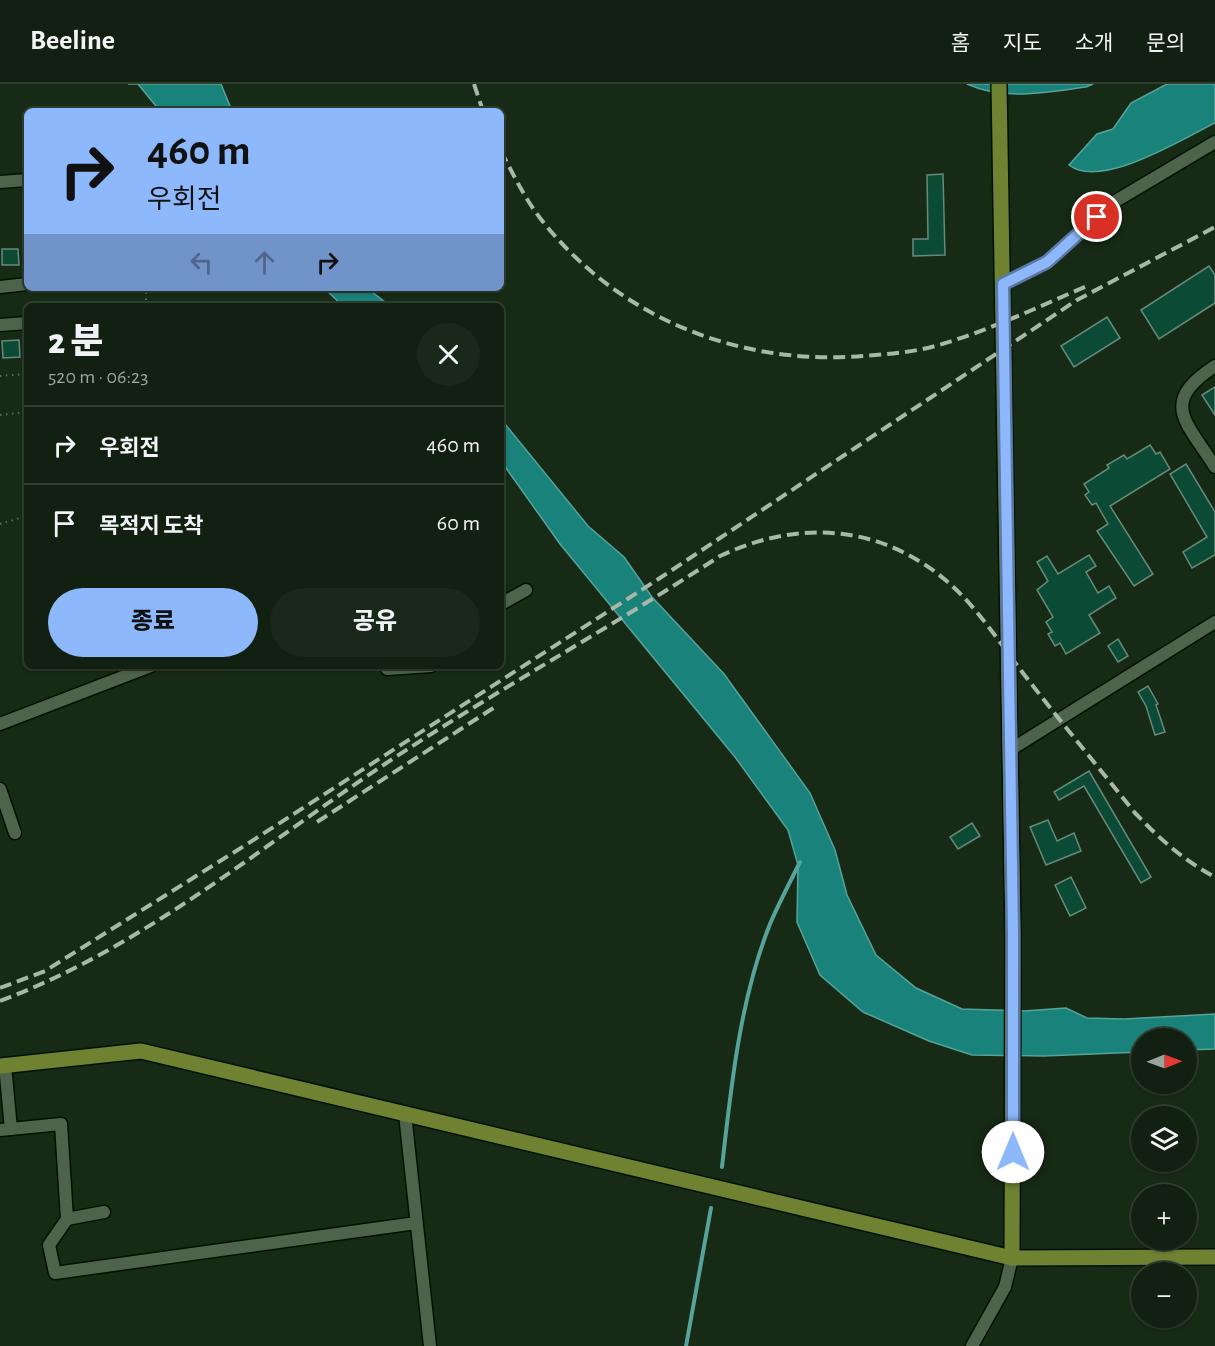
<!DOCTYPE html>
<html lang="ko">
<meta charset="utf-8">
<style>
body{margin:0;font-family:"Alegreya Sans","Noto Sans KR",sans-serif;background:#1a2819;color:#f1f3f6;height:100vh;display:flex;flex-direction:column;font-size:22px;white-space:nowrap}
*{box-sizing:border-box;margin:0}
p{font-size:20px;color:#9ca39f}
.icon{flex:none;width:33px;height:33px;fill:none;stroke:currentColor;stroke-width:2;stroke-linecap:round;stroke-linejoin:round}
.map{position:relative;flex:1;overflow:hidden}
.sheet{position:absolute;left:24px;top:219px;width:480px;height:366px;display:flex;flex-direction:column;background:#112010;border-radius:9px;box-shadow:0 2px 4px #0004,0 0 0 2px #303e30}
.sheet>*{flex:none}
.top-card{position:absolute;left:24px;top:24px;width:480px;height:183px;border-radius:9px;box-shadow:0 2px 4px #0004,0 0 0 2px #303e30;background:#8db9fc;color:#111;overflow:hidden}
.needle{width:39px;rotate:89deg}
.controls{position:absolute;left:1131px;top:944px;display:grid;gap:12px}
.controls a{display:grid;place-items:center;width:66px;height:66px;border-radius:50%;background:#112010;box-shadow:0 2px 4px #0004,0 0 0 2px #303e30;font-size:30px}
.pin{position:absolute;display:grid;place-items:center;width:51px;height:51px;color:#fff;margin:-26px;border:3px solid #fff;border-radius:50%;box-shadow:0 2px 6px #0007}
.me{position:absolute;width:66px;margin:-33px;rotate:0deg;stroke-linejoin:round;filter:drop-shadow(0 0 4px #0008)}
.turn{display:flex;align-items:center;gap:21px;height:126px;padding:0 24px;font-size:27px}
.turn .icon{width:78px;height:78px;stroke-width:2.5}
.turn b{display:block;font-size:42px;line-height:51px}
.lanes{display:flex;align-items:center;height:57px;padding:0 24px;background:#0003;justify-content:center;gap:30px;direction:ltr}
.lanes .off{opacity:.35}
.round{display:grid;place-items:center;flex:none;width:63px;height:63px;border-radius:32px;background:#1a2819}
.head{display:flex;align-items:center;justify-content:space-between;height:102px;padding:0 24px}
h1{font-size:36px;font-weight:800;line-height:45px}
.primary-button{display:flex;gap:12px;margin-top:auto;padding:12px 24px}
.primary-button a{flex:1;height:69px;border-radius:36px;background:#8db9fc;color:#111;font-size:24px;font-weight:800;line-height:69px;text-align:center}
.primary-button a+a{background:#1a2819;color:#f1f3f6}
ul{padding:0;list-style:none}
li{display:flex;align-items:center;gap:18px;height:78px;padding:0 24px;border-top:2px solid #303e30}
li div{flex:1}
li b{display:block;font-size:22px}
li em{font-style:normal}
header{display:flex;align-items:center;gap:36px;box-sizing:border-box;height:84px;padding:0 30px;background:#112010;border-bottom:2px solid #303e30}
header strong{font-size:28px}
nav{display:flex;gap:33px;margin-inline-start:auto;font-size:21px}
.map>svg:first-child{display:block}
.water{fill:#19827b;stroke:#56a39a;stroke-width:1.5}
.lines{fill:none;stroke-linecap:round;stroke-linejoin:round}
.stream{stroke:#56a39a;stroke-width:4}
.building{fill:#0b4b36;stroke:#67897a;stroke-width:1.5}
.minor-casing{stroke:#021202;stroke-width:15}
.major-casing{stroke:#021202;stroke-width:18}
.path{stroke:#5a6b58;stroke-width:2;stroke-dasharray:1.5 4.5;stroke-linecap:butt}
.minor{stroke:#4e634b;stroke-width:12}
.major{stroke:#6e8232;stroke-width:15}
.rail{stroke:#a8b7a7;stroke-width:4;stroke-dasharray:12 6;stroke-linecap:butt}
.route-casing{stroke:#5c78a4;stroke-width:15}
.route{stroke:#8db9fc;stroke-width:10}
</style>
<header>
<strong>Beeline</strong>
<nav><a>홈</a><a>지도</a><a>소개</a><a>문의</a></nav>
</header>
<div class="map">
<svg width="1215" height="1262" viewBox="0 0 1215 1262">
<rect width="100%" height="100%" fill="#172a15"/>
<!-- water -->
<g class="water">
<path d="M128,0H221L232,27H160L138,0Z"/>
<path d="M967,0H1093L1086,3C1047,8 1004,17 967,0Z"/>
<path d="M1167,0H1215V39C1182,55 1101,106 1069,81L1097,50L1113,45L1131,19Z"/>
<path d="M324,204H367L390,222H343Z"/>
<path d="M501,335L588,442L624,473L652,513L724,590L810,709L835,766L847,811L876,871L916,904L962,925L1024,927L1066,924L1087,934L1124,935L1215,930V965L1187,966L1186,954H1142L1141,968L1044,972L972,971L929,957L863,928L820,891L797,838L798,781L788,746L735,673L560,460L501,377Z"/>
</g>
<g class="lines">
<!-- stream -->
<g class="stream">
<path d="M722,1083C731,1003 740,915 770,840C779,819 790,798 800,778"/>
<path d="M686,1262L711,1124"/>
</g>
</g>
<!-- building -->
<g class="building">
<path d="M943,90L945,171L913,172V155H928L927,91Z"/>
<path d="M2,165H18L19,181H2Z"/>
<path d="M1209,182L1215,191V219L1159,255L1141,226Z"/>
<path d="M1107,233L1120,254L1074,283L1061,262Z"/>
<path d="M19,256L20,273L3,274L2,257Z"/>
<path d="M1215,303V331L1202,311Z"/>
<path d="M1150,361L1156,370L1160,368L1170,385L1110,422L1153,490L1134,502L1097,447L1108,440L1096,419L1092,421L1085,411L1089,408L1084,400L1109,384L1107,381L1124,371L1127,375Z"/>
<path d="M1186,380L1215,428V471L1192,484L1183,468L1207,453L1170,390Z"/>
<path d="M1089,471L1096,482L1086,488L1098,509L1109,502L1116,514L1089,531L1100,549L1066,570L1060,559L1055,562L1048,550L1052,548L1046,538L1053,533L1037,506L1048,497L1037,478L1047,472L1058,490Z"/>
<path d="M1118,555L1128,572L1118,578L1108,562Z"/>
<path d="M1148,602L1158,620L1156,621L1165,648L1155,651L1146,622L1138,608Z"/>
<path d="M1089,687L1151,793L1141,799L1084,702L1059,716L1054,708Z"/>
<path d="M1048,736L1057,757L1074,749L1081,767L1046,781L1030,743Z"/>
<path d="M972,739L980,752L958,765L950,753Z"/>
<path d="M1071,793L1086,824L1070,832L1055,801Z"/>
</g>
<g class="lines">
<defs>
<g id="minor">
<path d="M0,98L27,96"/>
<path d="M1003,200L1047,178L1114,118L1215,58"/>
<path d="M0,203L27,200"/>
<path d="M0,241L27,239"/>
<path d="M1215,282C1158,319 1187,338 1215,383"/>
<path d="M501,520L526,506"/>
<path d="M385,582L387,585L431,582"/>
<path d="M0,640L151,582"/>
<path d="M1010,666L1215,538"/>
<path d="M0,705L15,749"/>
<path d="M5,981L11,1045"/>
<path d="M405,1030L430,1262"/>
<path d="M0,1046L61,1040L67,1135L49,1161L55,1189L416,1139"/>
<path d="M67,1135L104,1128"/>
<path d="M972,1262L1005,1203L1012,1174"/>
</g>
<g id="major">
<path d="M999,0L1013,850L1012,1174"/>
<path d="M0,982L141,967L1012,1174L1215,1173"/>
</g>
</defs>
<!-- minor casing -->
<use href="#minor" class="minor-casing"/>
<!-- major casing -->
<use href="#major" class="major-casing"/>
<!-- path -->
<g class="path">
<path d="M146,222V204"/>
<path d="M0,292L27,290"/>
<path d="M0,331L27,328"/>
<path d="M0,440L27,432"/>
</g>
<!-- minor -->
<use href="#minor" class="minor"/>
<!-- major -->
<use href="#major" class="major"/>
<!-- rail -->
<g class="rail">
<path d="M474,0L483,27"/>
<path d="M501,67C513,90 524,113 540,134C618,234 738,282 863,272C889,270 915,268 939,261C990,246 1038,223 1087,202"/>
<path d="M317,738L498,621"/>
<path d="M0,904L45,887L244,762L660,494L1077,216L1215,143"/>
<path d="M0,917C142,864 260,763 385,680C495,607 610,544 720,472C799,435 881,440 949,499C979,525 1005,567 1030,598C1064,642 1100,685 1135,729C1160,755 1183,776 1215,793"/>
</g>
</g>
<g class="lines">
<defs>
<path id="route" d="M1013,1068V850L1003,200L1047,178L1097,133"/>
</defs>
<!-- route casing -->
<use href="#route" class="route-casing"/>
<!-- route -->
<use href="#route" class="route"/>
</g>
</svg>
<div class="controls">
<a><svg class="needle" viewBox="-14 -14 28 28"><path d="M0-13l5 13h-10z" fill="#e53935"/><path d="M0 13l5-13h-10z" fill="#9ca39f"/></svg></a>
<a><svg class="icon" aria-label="layers" viewBox="0 0 24 24"><path d="M12 4l9 5-9 5-9-5zM3 14l9 5 9-5"/></svg></a>
<a>+</a>
<a>−</a>
</div>
<div class="pin" style="left:1097px;top:133px;background:#d93025"><svg class="icon" aria-label="arrive" viewBox="0 0 24 24"><path d="M6 21V4h12l-3 4 3 4H6"/></svg></div>
<svg class="me" style="left:1013px;top:1068px" viewBox="-20 -20 40 40"><circle r="19" fill="#fff"/><path d="M0-13L10 11 0 6-10 11z" fill="#8db9fc"/></svg>
<div class="top-card">
<div class="turn"><svg class="icon" aria-label="right" viewBox="0 0 24 24"><path d="M7 20v-9h11M14 6l5 5-5 5"/></svg><div><b>460 m</b>우회전</div></div>
<div class="lanes"><svg class="icon off" aria-label="left" viewBox="0 0 24 24"><path d="M17 20v-9H6M10 6l-5 5 5 5"/></svg><svg class="icon off" aria-label="ahead" viewBox="0 0 24 24"><path d="M12 20V5M6 11l6-6 6 6"/></svg><svg class="icon" aria-label="right" viewBox="0 0 24 24"><path d="M7 20v-9h11M14 6l5 5-5 5"/></svg></div>
</div>
<section class="sheet">
<div class="head"><div><h1>2 분</h1><p>520 m · 06:23</p></div><a class="round"><svg class="icon" aria-label="close" viewBox="0 0 24 24"><path d="M6 6l12 12M18 6L6 18"/></svg></a></div>
<ul>
<li><svg class="icon" aria-label="right" viewBox="0 0 24 24"><path d="M7 20v-9h11M14 6l5 5-5 5"/></svg><div><b>우회전</b></div><em>460 m</em></li>
<li><svg class="icon" aria-label="arrive" viewBox="0 0 24 24"><path d="M6 21V4h12l-3 4 3 4H6"/></svg><div><b>목적지 도착</b></div><em>60 m</em></li>
</ul>
<div class="primary-button"><a>종료</a><a>공유</a></div>
</section>
</div>
